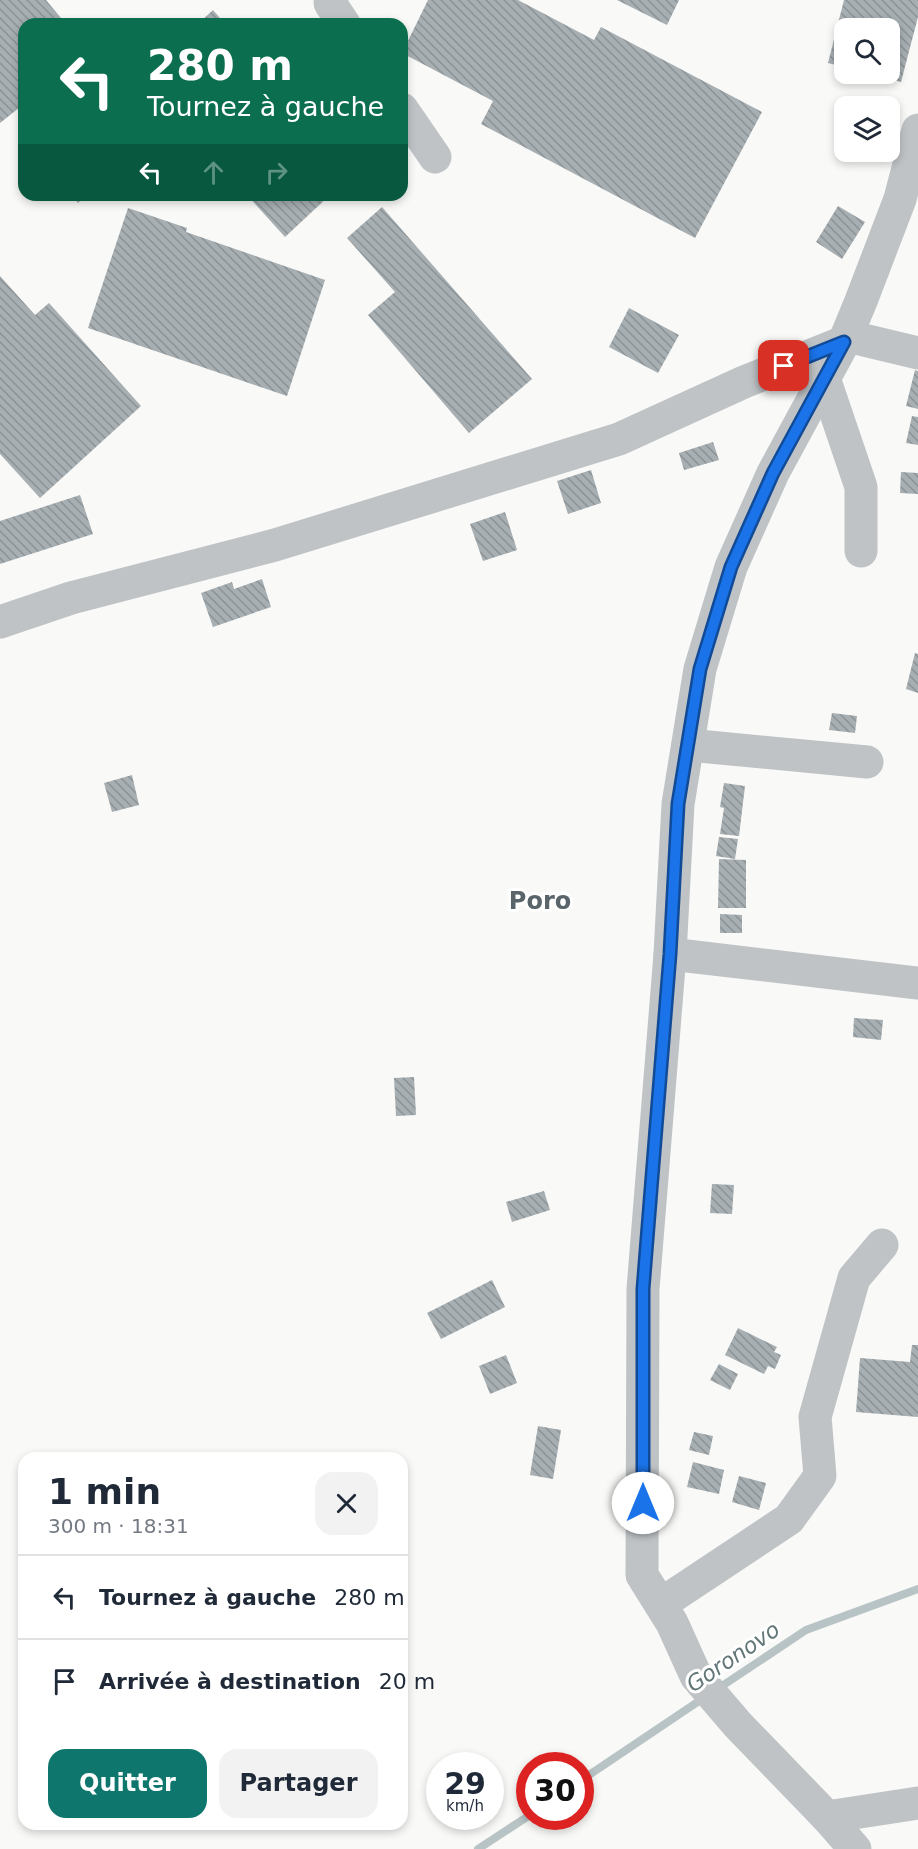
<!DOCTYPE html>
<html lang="fr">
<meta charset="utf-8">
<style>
body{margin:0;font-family:"DejaVu Sans",sans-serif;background:#f2f2f3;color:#1f2937;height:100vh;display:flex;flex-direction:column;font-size:22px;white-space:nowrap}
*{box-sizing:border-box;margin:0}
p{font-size:20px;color:#747a83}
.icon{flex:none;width:33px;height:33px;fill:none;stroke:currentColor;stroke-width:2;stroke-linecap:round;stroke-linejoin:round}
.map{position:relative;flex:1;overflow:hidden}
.side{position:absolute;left:18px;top:1452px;width:390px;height:378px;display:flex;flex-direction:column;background:#fff;border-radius:18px;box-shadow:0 3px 9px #0003}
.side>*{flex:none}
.top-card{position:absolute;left:18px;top:18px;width:390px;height:183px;border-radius:18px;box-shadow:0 3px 9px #0003;background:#0b6e4f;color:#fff;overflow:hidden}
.fabs{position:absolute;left:834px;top:18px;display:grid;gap:12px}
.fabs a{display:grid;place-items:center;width:66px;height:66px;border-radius:12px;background:#fff;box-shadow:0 3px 9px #0003;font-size:30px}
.speed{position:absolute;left:426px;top:1752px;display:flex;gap:12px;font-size:30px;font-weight:700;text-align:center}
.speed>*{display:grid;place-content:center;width:78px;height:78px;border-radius:50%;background:#fff;box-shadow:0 3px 9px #0003;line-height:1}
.speed small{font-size:15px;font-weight:400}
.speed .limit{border:9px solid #d22;background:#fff;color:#111}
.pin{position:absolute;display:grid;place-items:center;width:51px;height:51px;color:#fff;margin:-26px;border-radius:12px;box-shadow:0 3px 9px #0006}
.me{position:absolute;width:66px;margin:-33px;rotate:0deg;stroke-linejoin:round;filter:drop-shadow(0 0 4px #0008)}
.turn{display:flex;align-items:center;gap:21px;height:126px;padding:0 30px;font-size:27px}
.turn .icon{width:78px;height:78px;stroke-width:2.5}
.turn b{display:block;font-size:42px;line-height:51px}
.lanes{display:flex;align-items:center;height:57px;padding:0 30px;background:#0003;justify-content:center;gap:30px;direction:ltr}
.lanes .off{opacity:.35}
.round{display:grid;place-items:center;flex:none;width:63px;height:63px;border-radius:18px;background:#f2f2f3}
.overview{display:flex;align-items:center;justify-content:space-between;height:102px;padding:0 30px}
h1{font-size:36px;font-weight:800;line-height:45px}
.primary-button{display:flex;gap:12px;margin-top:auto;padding:12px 30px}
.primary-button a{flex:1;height:69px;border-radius:18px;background:#0f766e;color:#fff;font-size:24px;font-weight:800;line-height:69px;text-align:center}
.primary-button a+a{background:#f2f2f3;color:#1f2937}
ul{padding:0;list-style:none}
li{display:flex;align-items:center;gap:18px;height:84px;padding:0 30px;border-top:2px solid #e0e1e3}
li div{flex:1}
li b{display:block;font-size:22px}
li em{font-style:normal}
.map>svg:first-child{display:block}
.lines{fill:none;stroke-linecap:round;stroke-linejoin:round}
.stream{stroke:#b7c3c5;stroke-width:8}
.building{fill:url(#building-back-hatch)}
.minor{stroke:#bfc3c6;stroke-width:33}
.route-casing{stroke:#114b97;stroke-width:15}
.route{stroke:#1a73e8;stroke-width:10}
.labels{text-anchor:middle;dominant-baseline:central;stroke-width:6;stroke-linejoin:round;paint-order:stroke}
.water-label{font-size:22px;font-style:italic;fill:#627678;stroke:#fff}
.quarter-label{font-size:24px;font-weight:bold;fill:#59656a;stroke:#fff}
</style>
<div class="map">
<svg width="918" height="1849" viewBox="0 0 918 1849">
<defs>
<pattern id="building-back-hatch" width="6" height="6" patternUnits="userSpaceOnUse" patternTransform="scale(1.5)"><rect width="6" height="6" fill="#a7afb3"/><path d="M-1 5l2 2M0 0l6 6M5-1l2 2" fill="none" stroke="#8c9397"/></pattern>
</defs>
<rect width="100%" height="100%" fill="#f9f9f7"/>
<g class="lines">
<!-- stream -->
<g class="stream">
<path d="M716,1690L806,1630L918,1589"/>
<path d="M580,1781L705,1697"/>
<path d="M478,1849L530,1815"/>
</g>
</g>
<!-- building -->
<g class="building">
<path d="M0,0H46L66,24H24V104L0,123Z"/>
<path d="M428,0H518L594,40L601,27L762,112L695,238L481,124L493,101L402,53Z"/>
<path d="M617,0H679L667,25Z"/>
<path d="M844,0H918V17L901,82L871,74H890V28H844V67L828,63Z"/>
<path d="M213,10L225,24H198Z"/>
<path d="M72,195H87L78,203Z"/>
<path d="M247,195H330L285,237Z"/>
<path d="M838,206L865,222L842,259L816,242Z"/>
<path d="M382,207L532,379L469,433L368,315L395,292L347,238Z"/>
<path d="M128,208L187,228L186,232L325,280L287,396L88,328Z"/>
<path d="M0,276L35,315L49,303L141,406L40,498L0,454Z"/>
<path d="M629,308L679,335L658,373L609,347Z"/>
<path d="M915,370L918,371V409L906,406Z"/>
<path d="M912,416L918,417V445L906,443Z"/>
<path d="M713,442L719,460L684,470L679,453Z"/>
<path d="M591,470L601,503L568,514L557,481Z"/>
<path d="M901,472L918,473V494L900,493Z"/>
<path d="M80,495L93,534L0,564V521Z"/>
<path d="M505,512L517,550L483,561L470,524Z"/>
<path d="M262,579L271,607L213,627L201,593L232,582L234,589Z"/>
<path d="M915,653L918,654V693L906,689Z"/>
<path d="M832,713L857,716L855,733L829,730Z"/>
<path d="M132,775L139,805L112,812L104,783Z"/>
<path d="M724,783L745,786L739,836L720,834L724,808L720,807Z"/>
<path d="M719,837L738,839L735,859L716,856Z"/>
<path d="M719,859L746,860V908H718Z"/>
<path d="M720,914L742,915V933H720Z"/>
<path d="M854,1018L883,1020L881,1040L853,1037Z"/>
<path d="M414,1077L416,1115L396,1116L394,1078Z"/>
<path d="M712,1184L734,1185L732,1214L710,1213Z"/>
<path d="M544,1191L550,1210L512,1222L506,1202Z"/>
<path d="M492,1280L505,1307L441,1339L427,1313Z"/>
<path d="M738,1328L777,1347L774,1352L781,1355L775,1369L768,1366L764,1374L725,1355Z"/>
<path d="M912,1345H918V1417L856,1412L860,1358L910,1362Z"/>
<path d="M506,1355L517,1383L490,1394L479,1366Z"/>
<path d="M719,1364L738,1374L730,1390L710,1380Z"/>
<path d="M538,1426L561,1430L553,1479L530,1475Z"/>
<path d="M694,1432L713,1436L709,1455L689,1450Z"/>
<path d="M693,1462L724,1470L719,1494L687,1487Z"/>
<path d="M739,1476L766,1483L759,1510L732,1502Z"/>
</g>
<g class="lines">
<!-- minor -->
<g class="minor">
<path d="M332,0L330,3L344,24"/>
<path d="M402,109L435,157"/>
<path d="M847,336L918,353"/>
<path d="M824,378L861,487V551"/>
<path d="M0,622L71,598L275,545L619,439L744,382L844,342"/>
<path d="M688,745L867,762"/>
<path d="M670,954L918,983"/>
<path d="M661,1604L789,1519L820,1476L815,1417L854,1278L882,1245"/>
<path d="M827,1817L918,1803"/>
<path d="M855,1849L827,1817L738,1725L696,1676L672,1623L642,1575L643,1289L670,954L678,804L700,669L731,567L773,473L844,342L861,301L900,199L918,130"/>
</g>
</g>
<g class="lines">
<defs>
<path id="route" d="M643,1503V1289L670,954L678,804L700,669L731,567L773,473L844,342L784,366"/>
</defs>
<!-- route casing -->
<use href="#route" class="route-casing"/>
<!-- route -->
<use href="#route" class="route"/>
</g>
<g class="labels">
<!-- water labels -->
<g class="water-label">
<text transform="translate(733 1657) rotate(-34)">Goronovo</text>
</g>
<!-- quarter labels -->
<g class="quarter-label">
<text x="540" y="901">Poro</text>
</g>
</g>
</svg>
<div class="fabs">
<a><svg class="icon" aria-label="search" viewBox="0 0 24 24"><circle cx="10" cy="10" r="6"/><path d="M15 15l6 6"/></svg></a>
<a><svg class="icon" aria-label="layers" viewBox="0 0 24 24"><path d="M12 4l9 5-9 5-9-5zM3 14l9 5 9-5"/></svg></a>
</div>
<div class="speed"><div>29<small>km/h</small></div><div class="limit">30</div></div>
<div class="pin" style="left:784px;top:366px;background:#d93025"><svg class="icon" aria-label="arrive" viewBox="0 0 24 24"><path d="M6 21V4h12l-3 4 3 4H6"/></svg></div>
<svg class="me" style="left:643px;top:1503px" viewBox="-20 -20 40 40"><circle r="19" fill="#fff"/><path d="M0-13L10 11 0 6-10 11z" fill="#1a73e8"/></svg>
<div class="top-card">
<div class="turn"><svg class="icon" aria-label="left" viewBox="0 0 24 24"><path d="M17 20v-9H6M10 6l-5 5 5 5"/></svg><div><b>280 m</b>Tournez à gauche</div></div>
<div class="lanes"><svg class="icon" aria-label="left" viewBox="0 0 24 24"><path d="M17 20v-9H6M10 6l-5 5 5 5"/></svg><svg class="icon off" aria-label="ahead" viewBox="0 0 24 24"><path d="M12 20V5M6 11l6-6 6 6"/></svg><svg class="icon off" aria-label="right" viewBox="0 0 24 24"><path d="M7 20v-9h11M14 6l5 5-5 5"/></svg></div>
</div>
<section class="side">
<div class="overview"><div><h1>1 min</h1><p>300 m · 18:31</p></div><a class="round"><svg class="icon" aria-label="close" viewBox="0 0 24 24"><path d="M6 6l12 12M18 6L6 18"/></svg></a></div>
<ul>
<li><svg class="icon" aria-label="left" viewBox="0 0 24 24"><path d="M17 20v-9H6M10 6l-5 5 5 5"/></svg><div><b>Tournez à gauche</b></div><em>280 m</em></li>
<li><svg class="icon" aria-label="arrive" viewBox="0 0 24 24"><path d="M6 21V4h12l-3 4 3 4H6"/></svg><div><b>Arrivée à destination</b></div><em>20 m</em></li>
</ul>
<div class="primary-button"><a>Quitter</a><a>Partager</a></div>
</section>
</div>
